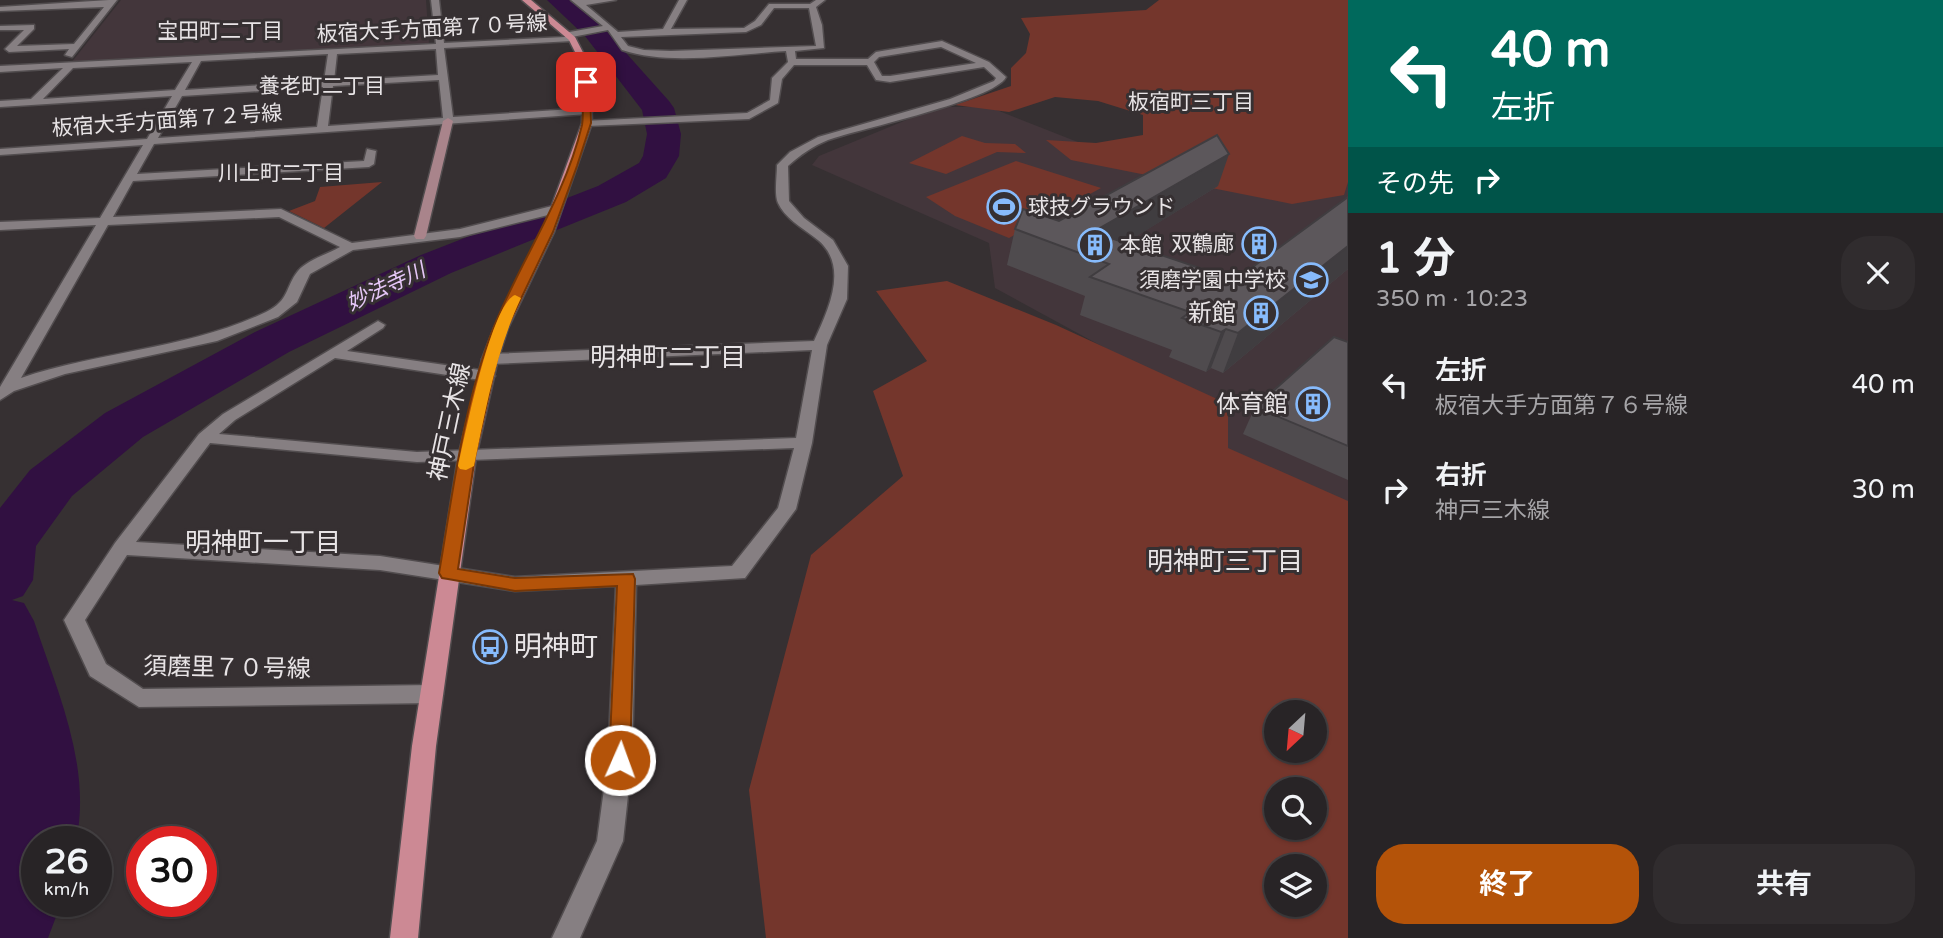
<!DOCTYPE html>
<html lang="ja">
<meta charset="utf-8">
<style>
body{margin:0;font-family:"Varela Round","Noto Sans JP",sans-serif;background:#302c2e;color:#f1f3f6;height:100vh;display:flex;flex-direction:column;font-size:26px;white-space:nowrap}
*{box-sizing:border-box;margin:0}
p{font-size:23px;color:#a5a4a7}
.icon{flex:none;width:38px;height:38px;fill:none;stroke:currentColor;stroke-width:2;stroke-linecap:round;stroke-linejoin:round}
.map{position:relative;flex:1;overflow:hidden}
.side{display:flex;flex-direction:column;background:#282426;width:595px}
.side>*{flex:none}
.hud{background:#00695c;color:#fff;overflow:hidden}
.needle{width:46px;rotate:206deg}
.buttons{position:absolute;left:1264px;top:700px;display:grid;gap:14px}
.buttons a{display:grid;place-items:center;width:63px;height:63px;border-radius:50%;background:#282426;box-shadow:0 2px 5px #0004,0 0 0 2px #444143;font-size:35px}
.speed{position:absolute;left:21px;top:826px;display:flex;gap:14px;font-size:35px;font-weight:700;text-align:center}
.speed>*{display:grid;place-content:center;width:91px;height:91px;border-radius:50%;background:#282426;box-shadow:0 2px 5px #0004,0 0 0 2px #444143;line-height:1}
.speed small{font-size:18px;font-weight:400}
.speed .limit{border:10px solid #d22;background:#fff;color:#111}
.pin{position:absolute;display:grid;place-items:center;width:60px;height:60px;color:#fff;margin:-30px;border-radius:14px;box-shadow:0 4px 10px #0006}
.me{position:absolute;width:77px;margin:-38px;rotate:2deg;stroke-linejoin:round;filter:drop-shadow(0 0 5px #0008)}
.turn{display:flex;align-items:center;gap:24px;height:147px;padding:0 28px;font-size:32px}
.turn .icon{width:91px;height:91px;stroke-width:2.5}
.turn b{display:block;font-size:49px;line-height:60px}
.then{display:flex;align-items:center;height:66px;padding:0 28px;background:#0003;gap:14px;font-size:26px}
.round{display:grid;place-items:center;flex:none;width:74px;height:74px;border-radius:28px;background:#302c2e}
.headline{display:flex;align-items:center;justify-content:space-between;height:119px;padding:0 28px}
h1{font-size:42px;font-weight:700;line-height:52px}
.primary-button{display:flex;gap:14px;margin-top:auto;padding:14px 28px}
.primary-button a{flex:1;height:80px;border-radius:28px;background:#b45309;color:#fff;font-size:28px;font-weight:700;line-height:80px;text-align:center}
.primary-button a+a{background:#302c2e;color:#f1f3f6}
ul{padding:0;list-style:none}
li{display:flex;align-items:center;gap:21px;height:105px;padding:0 28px}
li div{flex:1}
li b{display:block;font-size:26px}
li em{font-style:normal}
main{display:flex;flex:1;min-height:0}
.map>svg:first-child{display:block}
.built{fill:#43363b}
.green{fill:#74362c;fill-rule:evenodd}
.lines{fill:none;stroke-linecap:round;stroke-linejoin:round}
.river{fill:#311041;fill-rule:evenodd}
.street-casing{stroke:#524d4f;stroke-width:3}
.secondary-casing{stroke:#524d4f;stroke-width:3}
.primary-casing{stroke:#524d4f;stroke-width:3}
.street{fill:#867f82;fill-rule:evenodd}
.secondary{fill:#a9848b;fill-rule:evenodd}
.primary{fill:#cc8994;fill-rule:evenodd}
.wall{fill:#4f4b4e}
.shaded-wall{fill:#403d40}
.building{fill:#5c575b;stroke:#403d40;stroke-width:2}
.route{fill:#b45309;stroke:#753606;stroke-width:2}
.slow{fill:#f59e0b}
.labels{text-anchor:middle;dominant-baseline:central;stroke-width:6;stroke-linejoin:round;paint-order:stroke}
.far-street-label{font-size:21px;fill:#e8e4e6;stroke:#363032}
.far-neighbourhood-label{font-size:21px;fill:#e8e4e6;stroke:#363032}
.far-poi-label{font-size:21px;fill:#e8e4e6;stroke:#363032;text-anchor:start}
.far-water-label{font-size:21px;font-style:italic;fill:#e5c7f7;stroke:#363032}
.poi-label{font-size:24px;fill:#e8e4e6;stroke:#363032;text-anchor:end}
.street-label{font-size:24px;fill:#e8e4e6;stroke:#363032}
.neighbourhood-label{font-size:26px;fill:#e8e4e6;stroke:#363032}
.near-poi-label{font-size:28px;fill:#e8e4e6;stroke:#363032;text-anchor:start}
</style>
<main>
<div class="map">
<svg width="1348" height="938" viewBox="0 0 1348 938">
<rect width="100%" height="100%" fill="#363032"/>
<!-- built -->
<g class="built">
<path d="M121,0H426L429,44L71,63Z"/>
<path d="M938,107H989L1159,174L1348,154V522L1203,463L1206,403L995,288L989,243L812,165L819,156Z"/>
</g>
<!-- green -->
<g class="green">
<path d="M1159,0H1348V182L1344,195L1292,204L1071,160L1046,140L1096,143L1143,135V115L1098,101L1055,97L1009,112L955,105L1011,86V68L1026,53L1030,34L1021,18L1146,10Z"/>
<path d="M962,136L985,143L1015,144L1026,153L997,152L946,174L909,163Z"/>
<path d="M1016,161L1101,188L1009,238L955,216L926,197Z"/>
<path d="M382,182L324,228L289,211L315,201L320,187Z"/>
<path d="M947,281L1056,325L1228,404V448L1348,501V938H766L749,790L811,555L903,476L873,391L927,361L876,291ZM1314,712V751H1276V712ZM1314,789V828H1276V789ZM1314,866V905H1276V866Z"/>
</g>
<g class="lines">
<!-- river -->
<path class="river" d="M547,0H575L584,6L669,101L674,108L681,134L679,156L666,178L626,202L451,273L289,352L143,437L72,496L36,546L33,580L23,596L12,600L24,603L34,621C57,691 92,766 76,842H37V901H62L48,938H0V508L30,470L105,413L255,332L421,255L598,186L639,163L643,156L647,134L642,110L585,36Z"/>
<defs>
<g id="street">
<path d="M109,0H117L72,57L65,55L69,49L9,52L5,49L24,30H0V26L34,25V29L17,46L74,44L104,7L0,11V7Z"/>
<path d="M431,0H439L444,43L565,37L564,33L603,26L571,0H616L586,5L618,32L663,29L679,0H687L671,29L744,28L755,21L769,4H810L816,0H825L816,7L822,25L824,48L795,51L796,59H868L876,52L942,41L989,62L1006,77C995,100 859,129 828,140C813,146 800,155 788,166L789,201L804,218L833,240L848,266L847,299L827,345L812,443L796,509L745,578L636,585L632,759L623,841L580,938H552L597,841L608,759L616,586L515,591L380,570L127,555L85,620L106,664L143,689L432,685L440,688L443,694L440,700L432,703L139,707L90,676L64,620L115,543L199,434L223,414L378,321L385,325L383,328L347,351L487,371L495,376L487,381L335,358L235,420L219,434L417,452L796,438L812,350L490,364L482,359L490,354L814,341C829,308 851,263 814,237C802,228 784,217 778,203C774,194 777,176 777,165L790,152L818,137L950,99L994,81L996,78L984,67L890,82L876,80L867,65H794L782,79L778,103L749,119L587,126L583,125V121L747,113L770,100L772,78L788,62L786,51C737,54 669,66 622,50L608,30L572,37L576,39L572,41L444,48L453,117L588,108L593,111L588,114L154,144L137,174L364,161L367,149L376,151L374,164L369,167L133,181L113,217L281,209L352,243L460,229L556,205L560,206V212L460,237L353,250L310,274L297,302L278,317L217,341L65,374L14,391L0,400V387L96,225L0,230V222L100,218L143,145L0,155V149L147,139L172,96L0,107V101L31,99L63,68L0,72V66L436,44ZM774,8H809L816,46L671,51L644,50L628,46L621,37L746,32L761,25ZM941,47L976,63L890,76H882L874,62L879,57ZM436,49L438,75L334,81L337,54ZM328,54L324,81L185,90L201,61ZM192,62L175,90L43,99L73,68ZM439,80L443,118L328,126L333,86ZM323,87L317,127L158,138L182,96ZM279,217L340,247C328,254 307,260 298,271C285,287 290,300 266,312C189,349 101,351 21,378L108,225ZM210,443L417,462L794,448L778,508L732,566L515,577L380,556L136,542Z"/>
</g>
<path id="secondary" d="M448,118L453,121L426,236L424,239H416L414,236L443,121Z"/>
<path id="primary" d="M522,0H531L575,37L590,66L592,123L554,232L508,328L498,359L476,457L436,746L418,938H390L412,746L458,457L482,359L494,328L542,232L582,123V66L569,40Z"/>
</defs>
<!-- street casing -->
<use href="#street" class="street-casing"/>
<!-- secondary casing -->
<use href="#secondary" class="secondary-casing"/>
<!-- primary casing -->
<use href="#primary" class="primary-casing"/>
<!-- street -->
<use href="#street" class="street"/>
<!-- secondary -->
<use href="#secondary" class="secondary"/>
<!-- primary -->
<use href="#primary" class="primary"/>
</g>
<!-- wall -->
<g class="wall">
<path d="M1218,186L1125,243L1235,280L1348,197V269L1223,373L1211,368L1206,372L1169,357L1172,350L1080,315L1085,296L1007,265L1015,229L1059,221Z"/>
<path d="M1348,342V480L1243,434L1255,407Z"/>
</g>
<!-- shaded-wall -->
<g class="shaded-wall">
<path d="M1229,154L1218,186L1098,260L1093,232Z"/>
<path d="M1348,246V269L1223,373L1238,333Z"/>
<path d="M1226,329L1211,368L1206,372L1221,332Z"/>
</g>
<!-- building -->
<g class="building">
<path d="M1217,135L1229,154L1093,232L1235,280L1348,197V246L1238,333L1226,329L1221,332L1182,318L1190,312L1090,277L1109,264L1015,229L1023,209L1059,221Z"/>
<path d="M1334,337L1348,342V446L1255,407Z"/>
</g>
<!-- route -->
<path class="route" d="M586,80L590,82L591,123L577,166L553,232L507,328L497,359L475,457L458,569L515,578L633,574L635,579L630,760L627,766L620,769L612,766L609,760L617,586L515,591L448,579L442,578L439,573C453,492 463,406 493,329C520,261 565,198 582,125C584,112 582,95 582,82Z"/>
<!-- slow -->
<path class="slow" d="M515,295L521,298C496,351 486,408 474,466L466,470L460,469L458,466C465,436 491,304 515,295Z"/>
<!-- icons -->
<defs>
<symbol id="stadium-ring" viewBox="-11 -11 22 22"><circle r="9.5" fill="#363032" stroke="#87bbfc" stroke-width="1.5"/><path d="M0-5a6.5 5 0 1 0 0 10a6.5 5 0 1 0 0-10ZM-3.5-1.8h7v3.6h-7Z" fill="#87bbfc"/></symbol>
<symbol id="building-ring" viewBox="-11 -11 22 22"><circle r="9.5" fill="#363032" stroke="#87bbfc" stroke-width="1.5"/><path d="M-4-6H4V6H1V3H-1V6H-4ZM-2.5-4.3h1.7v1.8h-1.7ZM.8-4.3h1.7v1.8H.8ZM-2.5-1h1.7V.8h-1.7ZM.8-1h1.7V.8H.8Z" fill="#87bbfc"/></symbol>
<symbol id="school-ring" viewBox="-11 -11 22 22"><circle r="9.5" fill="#363032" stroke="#87bbfc" stroke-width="1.5"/><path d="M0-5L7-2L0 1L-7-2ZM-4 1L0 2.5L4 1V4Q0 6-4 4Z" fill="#87bbfc"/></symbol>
<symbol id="bus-ring" viewBox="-11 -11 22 22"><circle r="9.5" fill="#363032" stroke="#87bbfc" stroke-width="1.5"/><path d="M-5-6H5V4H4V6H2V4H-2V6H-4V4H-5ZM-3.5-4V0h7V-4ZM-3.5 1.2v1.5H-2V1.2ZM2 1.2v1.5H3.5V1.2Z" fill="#87bbfc"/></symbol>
</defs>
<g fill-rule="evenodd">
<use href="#stadium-ring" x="985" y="188" width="38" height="38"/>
<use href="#building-ring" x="1240" y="225" width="38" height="38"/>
<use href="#building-ring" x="1076" y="226" width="38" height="38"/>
<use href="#school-ring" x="1292" y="261" width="38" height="38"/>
<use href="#building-ring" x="1242" y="294" width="38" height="38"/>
<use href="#building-ring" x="1294" y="385" width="38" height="38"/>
<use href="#bus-ring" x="471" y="628" width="38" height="38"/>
</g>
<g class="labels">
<!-- far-street labels -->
<g class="far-street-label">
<text transform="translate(432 29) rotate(-3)">板宿大手方面第７０号線</text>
<text transform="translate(167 121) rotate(-4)">板宿大手方面第７２号線</text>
</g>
<!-- far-neighbourhood labels -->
<g class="far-neighbourhood-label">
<text x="220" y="31">宝田町二丁目</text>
<text x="322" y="86">養老町二丁目</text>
<text x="1191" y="102">板宿町三丁目</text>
<text x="281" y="173">川上町二丁目</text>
</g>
<!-- far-poi labels -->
<g class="far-poi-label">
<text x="1028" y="207">球技グラウンド</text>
<text x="1234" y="244" text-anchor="end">双鶴廊</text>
<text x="1120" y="245">本館</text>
<text x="1286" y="280" text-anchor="end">須磨学園中学校</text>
</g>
<!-- far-water labels -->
<g class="far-water-label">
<text transform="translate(386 287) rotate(-25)">妙法寺川</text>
</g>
<!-- poi labels -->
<g class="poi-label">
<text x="1236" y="313">新館</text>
<text x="1288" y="404">体育館</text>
</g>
<!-- street labels -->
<g class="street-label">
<text transform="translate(450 422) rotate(-78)">神戸三木線</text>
<text transform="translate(227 668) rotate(1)">須磨里７０号線</text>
</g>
<!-- neighbourhood labels -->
<g class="neighbourhood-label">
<text x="668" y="357">明神町二丁目</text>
<text x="263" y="542">明神町一丁目</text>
<text x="1225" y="561">明神町三丁目</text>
</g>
<!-- near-poi labels -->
<g class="near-poi-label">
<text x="514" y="647">明神町</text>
</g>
</g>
</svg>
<div class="buttons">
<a><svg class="needle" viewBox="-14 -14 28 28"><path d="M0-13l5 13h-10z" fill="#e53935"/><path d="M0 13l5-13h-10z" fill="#a5a4a7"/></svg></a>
<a><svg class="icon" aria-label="search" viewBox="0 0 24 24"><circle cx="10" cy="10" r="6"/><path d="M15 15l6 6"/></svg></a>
<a><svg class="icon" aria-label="layers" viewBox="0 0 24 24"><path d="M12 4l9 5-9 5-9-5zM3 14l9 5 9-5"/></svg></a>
</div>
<div class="speed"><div>26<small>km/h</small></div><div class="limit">30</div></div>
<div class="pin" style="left:586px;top:82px;background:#d93025"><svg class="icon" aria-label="arrive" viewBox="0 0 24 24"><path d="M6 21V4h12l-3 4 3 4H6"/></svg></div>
<svg class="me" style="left:620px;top:760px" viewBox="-20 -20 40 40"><circle r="17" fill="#b45309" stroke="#fff" stroke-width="3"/><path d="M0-11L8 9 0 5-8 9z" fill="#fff"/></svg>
</div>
<section class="side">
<div class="hud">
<div class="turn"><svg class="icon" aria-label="left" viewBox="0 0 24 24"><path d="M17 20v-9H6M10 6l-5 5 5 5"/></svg><div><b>40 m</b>左折</div></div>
<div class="then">その先<svg class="icon" aria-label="right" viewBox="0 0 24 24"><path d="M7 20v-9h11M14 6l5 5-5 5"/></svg></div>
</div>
<div class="headline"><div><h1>1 分</h1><p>350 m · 10:23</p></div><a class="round"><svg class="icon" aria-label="close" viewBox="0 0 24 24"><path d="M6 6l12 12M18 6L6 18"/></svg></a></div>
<ul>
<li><svg class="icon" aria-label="left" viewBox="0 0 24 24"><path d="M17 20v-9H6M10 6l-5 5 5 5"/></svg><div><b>左折</b><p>板宿大手方面第７６号線</p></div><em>40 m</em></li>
<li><svg class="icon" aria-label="right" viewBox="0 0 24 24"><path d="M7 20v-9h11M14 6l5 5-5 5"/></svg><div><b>右折</b><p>神戸三木線</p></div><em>30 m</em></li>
</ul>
<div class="primary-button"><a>終了</a><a>共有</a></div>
</section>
</main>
